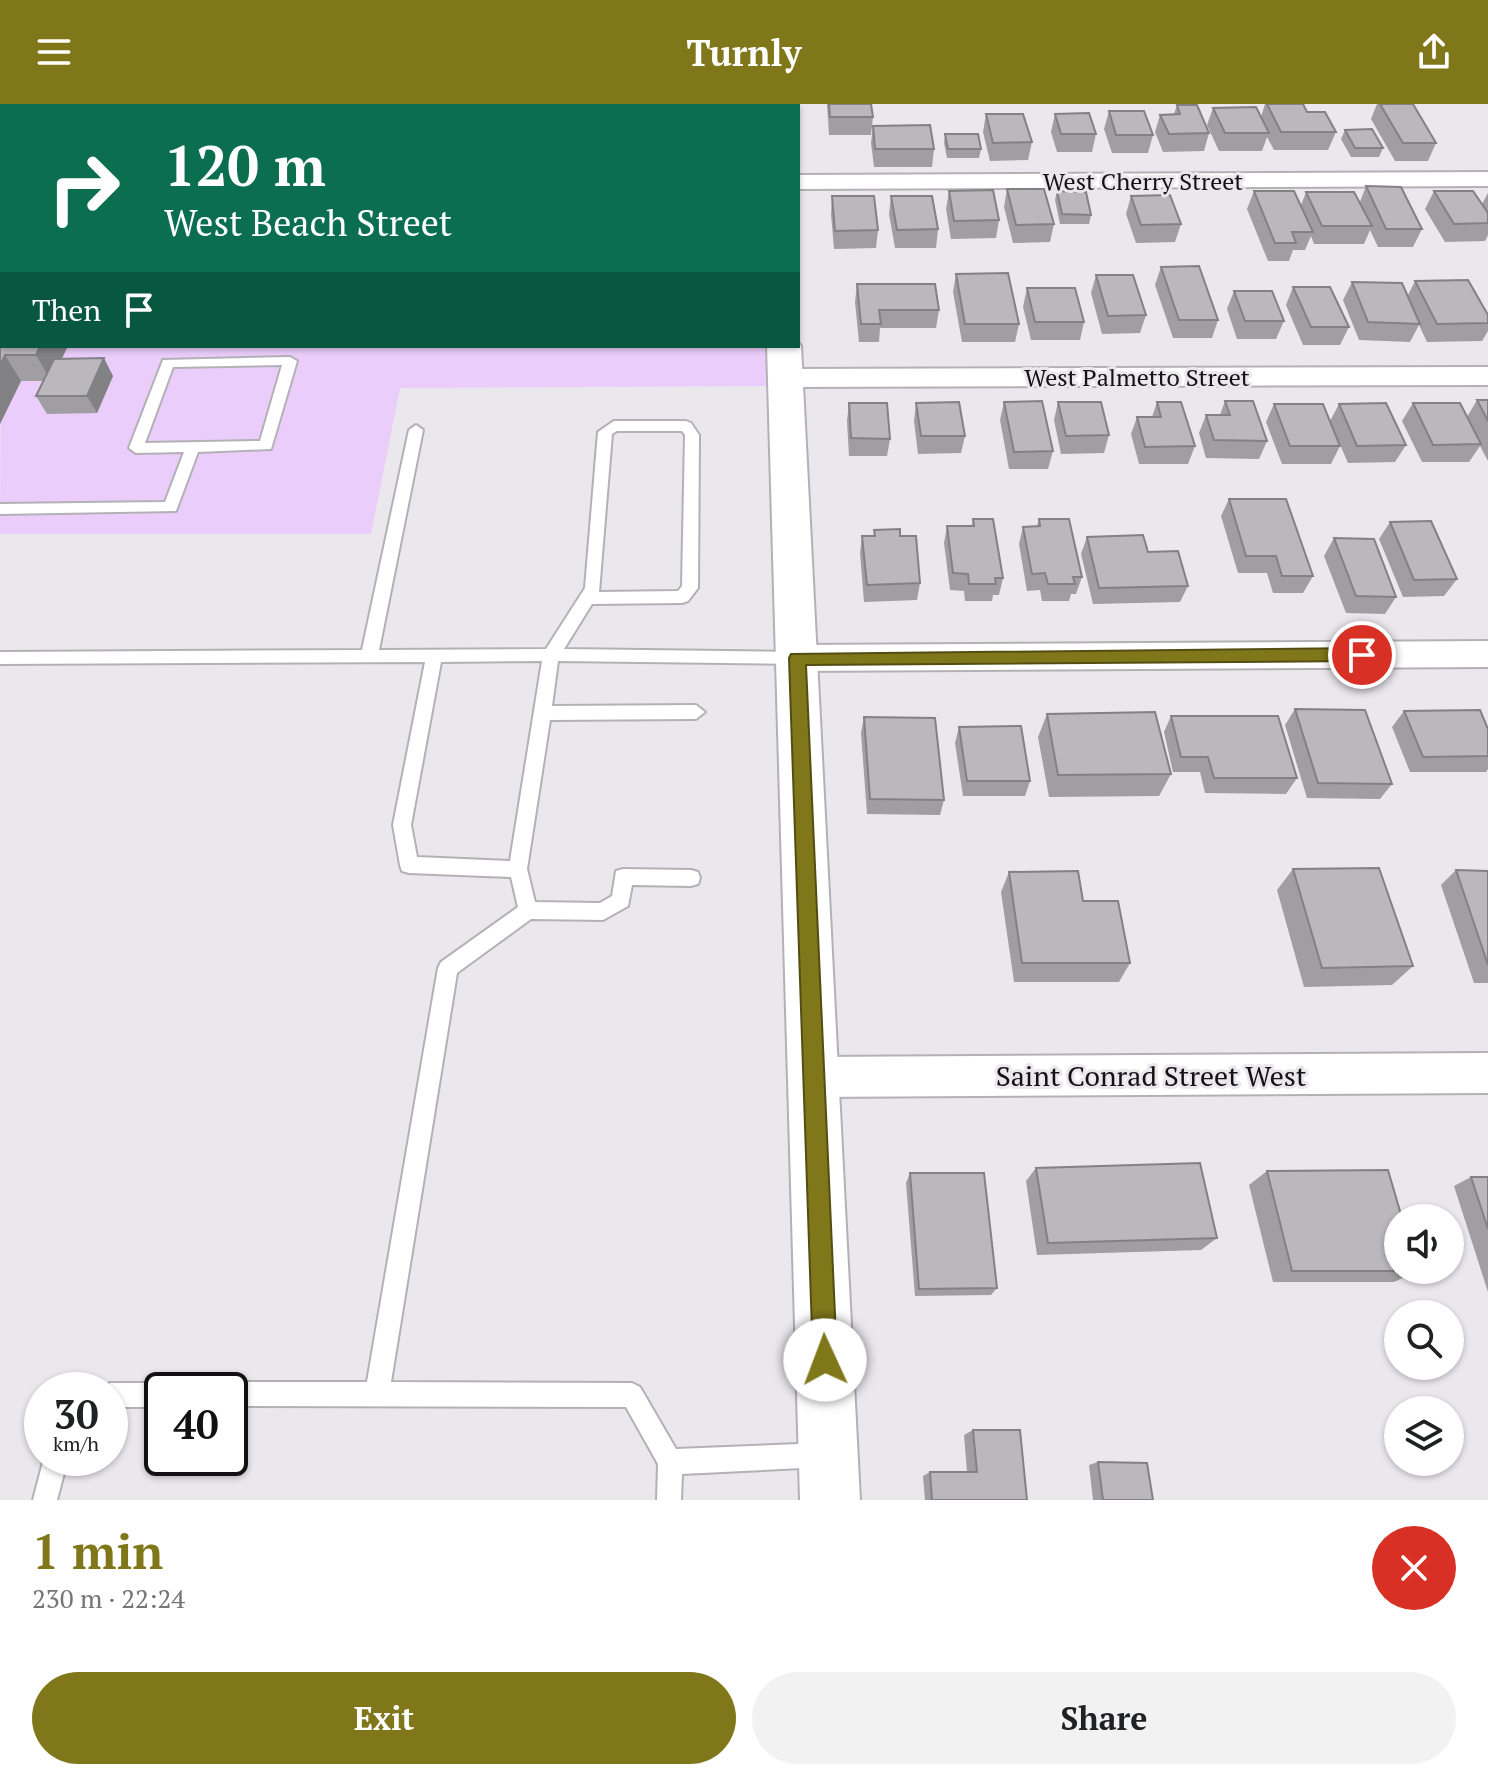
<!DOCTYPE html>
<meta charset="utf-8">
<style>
body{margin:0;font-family:"PT Serif",serif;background:#f2f2f2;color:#202124;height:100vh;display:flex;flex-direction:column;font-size:30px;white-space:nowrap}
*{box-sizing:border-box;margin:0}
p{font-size:26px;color:#757577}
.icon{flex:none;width:44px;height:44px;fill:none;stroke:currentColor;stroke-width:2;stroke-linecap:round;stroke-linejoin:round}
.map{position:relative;height:1396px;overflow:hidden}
.drawer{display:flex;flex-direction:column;background:#fff;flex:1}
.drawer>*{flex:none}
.banner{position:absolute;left:0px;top:0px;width:800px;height:244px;box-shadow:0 2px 6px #0004;background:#0b6e4f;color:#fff;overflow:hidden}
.fabs{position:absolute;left:1384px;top:1100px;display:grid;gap:16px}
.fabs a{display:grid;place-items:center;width:80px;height:80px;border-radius:50%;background:#fff;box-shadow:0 2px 6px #0004;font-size:40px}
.speed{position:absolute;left:24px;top:1268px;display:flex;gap:16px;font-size:40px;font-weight:700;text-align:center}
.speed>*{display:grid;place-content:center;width:104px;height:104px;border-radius:50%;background:#fff;box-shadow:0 2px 6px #0004;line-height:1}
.speed small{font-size:20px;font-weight:400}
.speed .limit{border:4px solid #111;border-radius:12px;background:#fff;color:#111}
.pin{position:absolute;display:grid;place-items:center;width:68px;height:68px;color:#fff;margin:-34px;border:4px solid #fff;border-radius:50%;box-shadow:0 2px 8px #0007}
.me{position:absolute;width:88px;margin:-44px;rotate:358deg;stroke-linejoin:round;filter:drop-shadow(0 0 6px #0008)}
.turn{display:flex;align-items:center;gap:28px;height:168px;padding:0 32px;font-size:36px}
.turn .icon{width:104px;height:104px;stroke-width:2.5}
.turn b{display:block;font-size:56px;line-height:68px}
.then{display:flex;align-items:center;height:76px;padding:0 32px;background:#0003;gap:16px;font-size:30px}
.round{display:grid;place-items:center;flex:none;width:84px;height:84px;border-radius:42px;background:#f2f2f2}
.headline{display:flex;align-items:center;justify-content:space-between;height:136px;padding:0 32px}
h1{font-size:48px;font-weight:600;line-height:60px;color:#80771b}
.cta{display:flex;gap:16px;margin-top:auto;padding:16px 32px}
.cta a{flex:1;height:92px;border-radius:48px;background:#80771b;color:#fff;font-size:32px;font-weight:600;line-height:92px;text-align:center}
.cta a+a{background:#f2f2f2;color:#202124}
header{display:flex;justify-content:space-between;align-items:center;height:104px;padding:0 32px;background:#80771b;color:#fff;font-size:36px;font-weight:600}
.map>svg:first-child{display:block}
.green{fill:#eacdfb}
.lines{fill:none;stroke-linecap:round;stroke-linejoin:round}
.lane-casing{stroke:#b3b1b5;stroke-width:4}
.street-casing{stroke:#b3b1b5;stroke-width:4}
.secondary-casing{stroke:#b3b1b5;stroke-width:4}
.lane{fill:#fff;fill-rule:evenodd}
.street{fill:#fff;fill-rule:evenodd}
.secondary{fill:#fff;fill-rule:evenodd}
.wall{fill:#a09ea2}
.shaded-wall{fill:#828184}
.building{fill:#bab8bc;stroke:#828184;stroke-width:2}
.route{fill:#80771b;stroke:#534d12;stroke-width:2}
.labels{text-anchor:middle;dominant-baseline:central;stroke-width:6;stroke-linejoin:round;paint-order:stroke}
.far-street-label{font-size:24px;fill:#131214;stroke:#ebe8ed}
.street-label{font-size:28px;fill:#131214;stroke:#ebe8ed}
</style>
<header><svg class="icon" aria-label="menu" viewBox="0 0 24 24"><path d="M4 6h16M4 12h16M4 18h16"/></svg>Turnly<svg class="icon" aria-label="share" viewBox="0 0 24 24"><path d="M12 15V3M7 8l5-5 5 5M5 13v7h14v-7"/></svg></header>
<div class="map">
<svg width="1488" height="1396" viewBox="0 0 1488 1396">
<rect width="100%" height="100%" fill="#ebe8ed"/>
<!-- green -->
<g class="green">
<path d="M60,0H761V2H58Z"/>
<path d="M2,100V242H767L768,282L400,284L371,430H0Z"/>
</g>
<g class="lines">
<defs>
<g id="lane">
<path d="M95,0H107L94,2Z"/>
<path d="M255,0H267L254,2Z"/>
<path d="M315,0H327L314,2Z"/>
<rect x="470" y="0" width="12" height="2"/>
<rect x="0" y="19" width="2" height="6"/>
<rect x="0" y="195" width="2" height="8"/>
<path d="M290,253L297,257L271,345L198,348L176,407L0,410V400L165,398L184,348L136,349L129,344L163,256ZM282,261L260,337L145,339L173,263Z"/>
<path d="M614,317H686L691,319L699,331L698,484L688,497L682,499L592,500L564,545L797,548L805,554L797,560L558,557L552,602L696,601L705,608L696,615L550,616L527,765L535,798L600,799L612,792L616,767L623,765L691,766L698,768L700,774L698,780L691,782L632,781L628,802L603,816L531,815L457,869L391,1278L632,1279L640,1283L676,1345L822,1339L831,1342L834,1351L831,1360L822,1363L682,1370L681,1396H657L658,1360L626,1303L230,1302V1286H220L222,1282L230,1278H367L438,864L441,858L518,803L511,773L409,769L402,767L400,761L393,721L425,558L0,560V548L362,546L409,326L416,321L423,326L379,546L546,545L585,484L598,328ZM617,327H682L685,331L682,482L678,487L599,488L612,330ZM542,557L510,757L417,753L411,721L441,558Z"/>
<path d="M110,1279H162L172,1286H162V1303H110V1286H100Z"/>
<path d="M44,1354H68L57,1396H33Z"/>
</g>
<g id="street">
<path d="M0,65H2L0,83Z"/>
<path d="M1488,68V82L798,85V71Z"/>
<path d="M1488,263V281L785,283L775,280L771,274L775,268L785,265Z"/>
<path d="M1488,537V563L797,567L785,563L780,554L785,545L797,541Z"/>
<path d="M1488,949V989L814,993L799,987L793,973L799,959L814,953Z"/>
</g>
<g id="secondary">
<rect x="762" y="0" width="28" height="2"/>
<path d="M798,238L801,242L860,1396H800L767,242H798Z"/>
</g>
</defs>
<!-- lane casing -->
<use href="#lane" class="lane-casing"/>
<!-- street casing -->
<use href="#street" class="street-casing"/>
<!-- secondary casing -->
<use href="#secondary" class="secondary-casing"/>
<!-- lane -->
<use href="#lane" class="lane"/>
<!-- street -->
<use href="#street" class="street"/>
<!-- secondary -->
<use href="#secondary" class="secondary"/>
</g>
<!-- wall -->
<g class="wall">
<path d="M555,0H617L614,2H558Z"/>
<rect x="655" y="0" width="62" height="2"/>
<path d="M827,0H871L873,13L871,31H829Z"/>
<path d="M1265,0H1303L1307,8L1336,28L1328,46H1274L1267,33L1262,47H1219L1207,21L1213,4L1261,13Z"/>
<path d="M1377,0H1413L1436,39L1428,57H1395L1371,15Z"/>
<path d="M1177,1L1209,29L1204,47L1163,48L1155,28L1160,11L1174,10Z"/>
<path d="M1109,7L1153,31L1148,49H1112L1104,25Z"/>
<path d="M986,10L1032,38L1028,56L990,57L983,28Z"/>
<path d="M1055,10L1096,30L1092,48H1057L1051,28Z"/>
<path d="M873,22L934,45L932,63H874L871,39Z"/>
<path d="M1345,26L1383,44L1379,53H1351L1341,35Z"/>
<path d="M945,30L981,45L979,54H947L944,39Z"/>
<path d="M1366,82L1422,125L1413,143H1378L1370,126L1364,140H1314L1311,132L1305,146H1293L1289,157H1268L1247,105L1254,87L1301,101L1306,88L1360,98Z"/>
<path d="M1007,85L1054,120L1050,138L1013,139L1004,103Z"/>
<path d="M949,87L999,116L996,134L951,135L946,105Z"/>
<path d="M1057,87L1091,111L1089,120H1060L1055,96Z"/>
<path d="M1434,87L1482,100L1488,89V131L1485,137L1445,138L1425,105Z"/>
<path d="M832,92L878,126L876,144L834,145L831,110Z"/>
<path d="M891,92L938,125L936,144H895L889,110Z"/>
<path d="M1131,92L1181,120L1175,138L1136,139L1126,110Z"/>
<path d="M1161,163L1218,216L1212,234H1173L1155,181Z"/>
<path d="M956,170L1019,220L1015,238H962L953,188Z"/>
<path d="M1096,171L1146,211L1140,229L1102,230L1091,189Z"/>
<path d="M1415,177L1488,211V227L1482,237L1427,238L1419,221L1410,238L1359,236L1343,196L1352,178L1408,191Z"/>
<path d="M857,180L939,206L936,224H880L879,238H859L855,198Z"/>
<path d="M1293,183L1349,223L1340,241H1303L1286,201Z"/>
<path d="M1027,184L1084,218L1080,236H1031L1023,203Z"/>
<path d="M1234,187L1284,217L1276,235H1237L1227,205Z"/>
<path d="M2,209L62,255L113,272L97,309L47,310L36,292L43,277H21L0,320Z"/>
<path d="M1477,296H1488V357L1480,342L1469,358H1422L1402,317L1413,299L1467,313Z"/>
<path d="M1225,297L1267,337L1259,355L1206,354L1199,329L1206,311H1220Z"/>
<path d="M1004,298L1053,347L1048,365H1009L1000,316Z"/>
<path d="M1058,298L1109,331L1104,349L1061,350L1054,316Z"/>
<path d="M1157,298L1195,342L1188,360H1139L1131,330L1137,313H1152Z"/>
<path d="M849,299L890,335L887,352H849L847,317Z"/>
<path d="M916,299L965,332L961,349L918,350L914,317Z"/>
<path d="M1274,300L1330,317L1339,300L1406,341L1395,358L1348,359L1338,336L1340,342L1331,360H1282L1266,318Z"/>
<path d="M1229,395L1313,472L1303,489H1273L1267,469H1238L1221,412Z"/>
<path d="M973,415L1003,474L999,491H993L992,497H965L964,487L950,486L944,439L947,422H972Z"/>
<path d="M1039,415L1082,473L1076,490H1071L1069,497H1042L1040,486L1027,487L1019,440L1023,423L1037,422Z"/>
<path d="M1390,418L1457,475L1444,492L1403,493L1379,435Z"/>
<path d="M874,426L920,479L917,496L864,498L860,449L862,432H874Z"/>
<path d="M1087,433L1148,448L1188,482L1180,498L1093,500L1081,450Z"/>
<path d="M1334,434L1396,493L1385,510L1346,509L1324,452Z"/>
<path d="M1295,605L1392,680L1380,695L1307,694L1285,621Z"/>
<path d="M1404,607L1488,652V665L1486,668H1410L1392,623Z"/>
<path d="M1047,610L1171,670L1159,692L1049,693L1038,633Z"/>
<path d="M1171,612L1297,674L1286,690L1205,689L1200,668H1173L1164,628Z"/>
<path d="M864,613L944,696L940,711L867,710L861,629Z"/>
<path d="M959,623L1030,677L1025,692H963L955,639Z"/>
<path d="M1293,765L1413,862L1392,881L1304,883L1277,786Z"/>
<path d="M1456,766L1488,767V879H1474L1441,781Z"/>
<path d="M1009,768L1083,797L1130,859L1119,878H1014L1001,788Z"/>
<path d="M1036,1064L1217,1134L1201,1146L1037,1151L1026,1077Z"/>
<path d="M1267,1067L1418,1167L1394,1178H1273L1249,1081Z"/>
<path d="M910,1069L997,1184L991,1191L915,1192L906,1079Z"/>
<path d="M1471,1073H1488V1188L1454,1082Z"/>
<path d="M973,1326L1027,1396H925L923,1372L930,1368H967L964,1331Z"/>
<path d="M1098,1358L1153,1396H1093L1089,1361Z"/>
</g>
<!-- shaded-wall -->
<g class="shaded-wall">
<path d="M592,0H617L614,2H592Z"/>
<path d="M40,242H68L51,277L36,251Z"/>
<path d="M5,251L21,277L0,320V261Z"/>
<path d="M104,254L113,272L97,309L87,292Z"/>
</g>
<!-- building -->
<g class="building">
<path d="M829,0H871L873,13H830Z"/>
<path d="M1267,0H1303L1307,8H1325L1336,28H1281Z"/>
<path d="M1380,0H1413L1436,39H1403Z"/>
<path d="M1177,1H1197L1209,29L1169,30L1160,11L1180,10Z"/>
<path d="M1256,3L1269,29H1225L1213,4Z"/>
<path d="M1109,7H1144L1153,31H1116Z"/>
<path d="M1089,9L1096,30H1061L1055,10Z"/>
<path d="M986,10H1023L1032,38L993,39Z"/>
<path d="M930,21L934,45H875L873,22Z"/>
<path d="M1372,25L1383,44H1355L1345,26Z"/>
<path d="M945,30H978L981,45H948Z"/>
<path d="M1366,82L1401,83L1422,125H1386Z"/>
<path d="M1007,85H1044L1054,120L1016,121Z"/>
<path d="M993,86L999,116L954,117L949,87Z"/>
<path d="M1057,87L1086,88L1091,111L1062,110Z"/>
<path d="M1254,87H1294L1313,128H1292L1296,139H1275Z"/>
<path d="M1434,87H1473L1488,109V119L1454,120Z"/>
<path d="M1306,88H1354L1372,122H1322Z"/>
<path d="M1170,91L1181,120L1141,121L1131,92Z"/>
<path d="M832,92H874L878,126L835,127Z"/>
<path d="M891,92H932L938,125L897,126Z"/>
<path d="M1199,162L1218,216H1179L1161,163Z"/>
<path d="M1008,169L1019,220H965L956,170Z"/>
<path d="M1096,171H1133L1146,211L1108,212Z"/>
<path d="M1468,176L1488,211V219L1437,220L1415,177Z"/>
<path d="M1352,178L1402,179L1420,220L1368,218Z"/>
<path d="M857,180H935L939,206H879L881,220H861Z"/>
<path d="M1293,183H1330L1349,223H1311Z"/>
<path d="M1027,184H1075L1084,218H1035Z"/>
<path d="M1234,187H1272L1284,217H1245Z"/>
<path d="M0,209H2V242H40L36,251H5L0,261Z"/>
<path d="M104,254L87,292H36L54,255Z"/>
<path d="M1477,296H1488V317Z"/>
<path d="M1042,297L1053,347L1014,348L1004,298Z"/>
<path d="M1225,297H1253L1267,337L1214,336L1206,311H1230Z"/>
<path d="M959,298L965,332H921L916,299Z"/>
<path d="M1058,298H1101L1109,331L1066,332Z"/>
<path d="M1157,298H1181L1195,342L1145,343L1137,313H1161Z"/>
<path d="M849,299H887L890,335L851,334Z"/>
<path d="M1386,299L1406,341L1357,342L1339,300Z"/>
<path d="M1413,299H1460L1481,340L1433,341Z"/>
<path d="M1274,300H1323L1340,342H1290Z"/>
<path d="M1229,395H1286L1313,472H1282L1276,452H1246Z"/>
<path d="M973,415H993L1003,474H995L996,480H969L968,470L953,469L947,422H974Z"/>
<path d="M1039,415H1069L1082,473H1073L1075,480H1048L1045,469L1032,470L1023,423L1040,422Z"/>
<path d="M1431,417L1457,475L1414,476L1390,418Z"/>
<path d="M900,425V432H916L920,479L867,481L862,432H875L874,426Z"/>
<path d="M1143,431L1148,448L1178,447L1188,482L1099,484L1087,433Z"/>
<path d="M1334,434L1374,435L1396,493L1356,492Z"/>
<path d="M1295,605L1365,606L1392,680L1318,679Z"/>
<path d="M1480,606L1488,625V652L1423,653L1404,607Z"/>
<path d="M1155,608L1171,670L1058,671L1047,610Z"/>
<path d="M1171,612H1278L1297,674H1214L1208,653H1181Z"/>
<path d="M864,613L935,614L944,696L870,695Z"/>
<path d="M1021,622L1030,677H967L959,623Z"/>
<path d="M1379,764L1413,862L1322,864L1293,765Z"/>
<path d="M1456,766L1488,767V861Z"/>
<path d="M1078,767L1083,797H1118L1130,859H1022L1009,768Z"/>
<path d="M1200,1059L1217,1134L1048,1139L1036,1064Z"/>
<path d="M1388,1066L1402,1114H1398V1166L1418,1167H1292L1267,1067Z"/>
<path d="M910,1069H984L997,1184L919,1185Z"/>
<path d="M1471,1073H1488V1125Z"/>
<path d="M973,1326H1020L1027,1396H932L930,1368H977Z"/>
<path d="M1098,1358L1147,1359L1153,1396H1103Z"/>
</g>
<!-- route -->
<path class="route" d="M1362,544L1370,551L1362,557L806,561L837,1256L833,1265L825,1268L816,1265L813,1256L789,554L791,550Z"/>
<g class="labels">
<!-- far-street labels -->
<g class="far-street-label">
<text x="1143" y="77">West Cherry Street</text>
<text x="1137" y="273">West Palmetto Street</text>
</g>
<!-- street labels -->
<g class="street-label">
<text x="1151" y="971">Saint Conrad Street West</text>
</g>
</g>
</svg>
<div class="fabs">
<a><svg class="icon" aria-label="sound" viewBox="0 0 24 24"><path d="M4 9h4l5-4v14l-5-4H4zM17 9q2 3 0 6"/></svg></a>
<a><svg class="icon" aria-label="search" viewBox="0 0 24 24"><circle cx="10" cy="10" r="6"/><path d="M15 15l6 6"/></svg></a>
<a><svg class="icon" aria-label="layers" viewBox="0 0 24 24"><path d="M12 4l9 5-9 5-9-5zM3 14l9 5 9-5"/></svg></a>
</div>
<div class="speed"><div>30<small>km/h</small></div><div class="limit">40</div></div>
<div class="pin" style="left:1362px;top:551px;background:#d93025"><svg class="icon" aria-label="arrive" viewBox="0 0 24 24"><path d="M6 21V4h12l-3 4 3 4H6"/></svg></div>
<svg class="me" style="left:825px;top:1256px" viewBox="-20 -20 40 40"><circle r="19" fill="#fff"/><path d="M0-13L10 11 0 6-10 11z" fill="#80771b"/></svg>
<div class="banner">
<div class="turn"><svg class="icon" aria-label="right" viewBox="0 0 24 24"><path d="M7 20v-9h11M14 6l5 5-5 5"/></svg><div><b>120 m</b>West Beach Street</div></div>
<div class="then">Then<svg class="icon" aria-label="arrive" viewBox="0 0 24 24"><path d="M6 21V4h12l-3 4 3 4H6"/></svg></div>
</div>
</div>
<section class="drawer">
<div class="headline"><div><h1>1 min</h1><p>230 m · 22:24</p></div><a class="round" style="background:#d93025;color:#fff"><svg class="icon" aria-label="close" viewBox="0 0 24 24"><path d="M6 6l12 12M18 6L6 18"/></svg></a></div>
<div class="cta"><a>Exit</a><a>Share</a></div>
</section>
